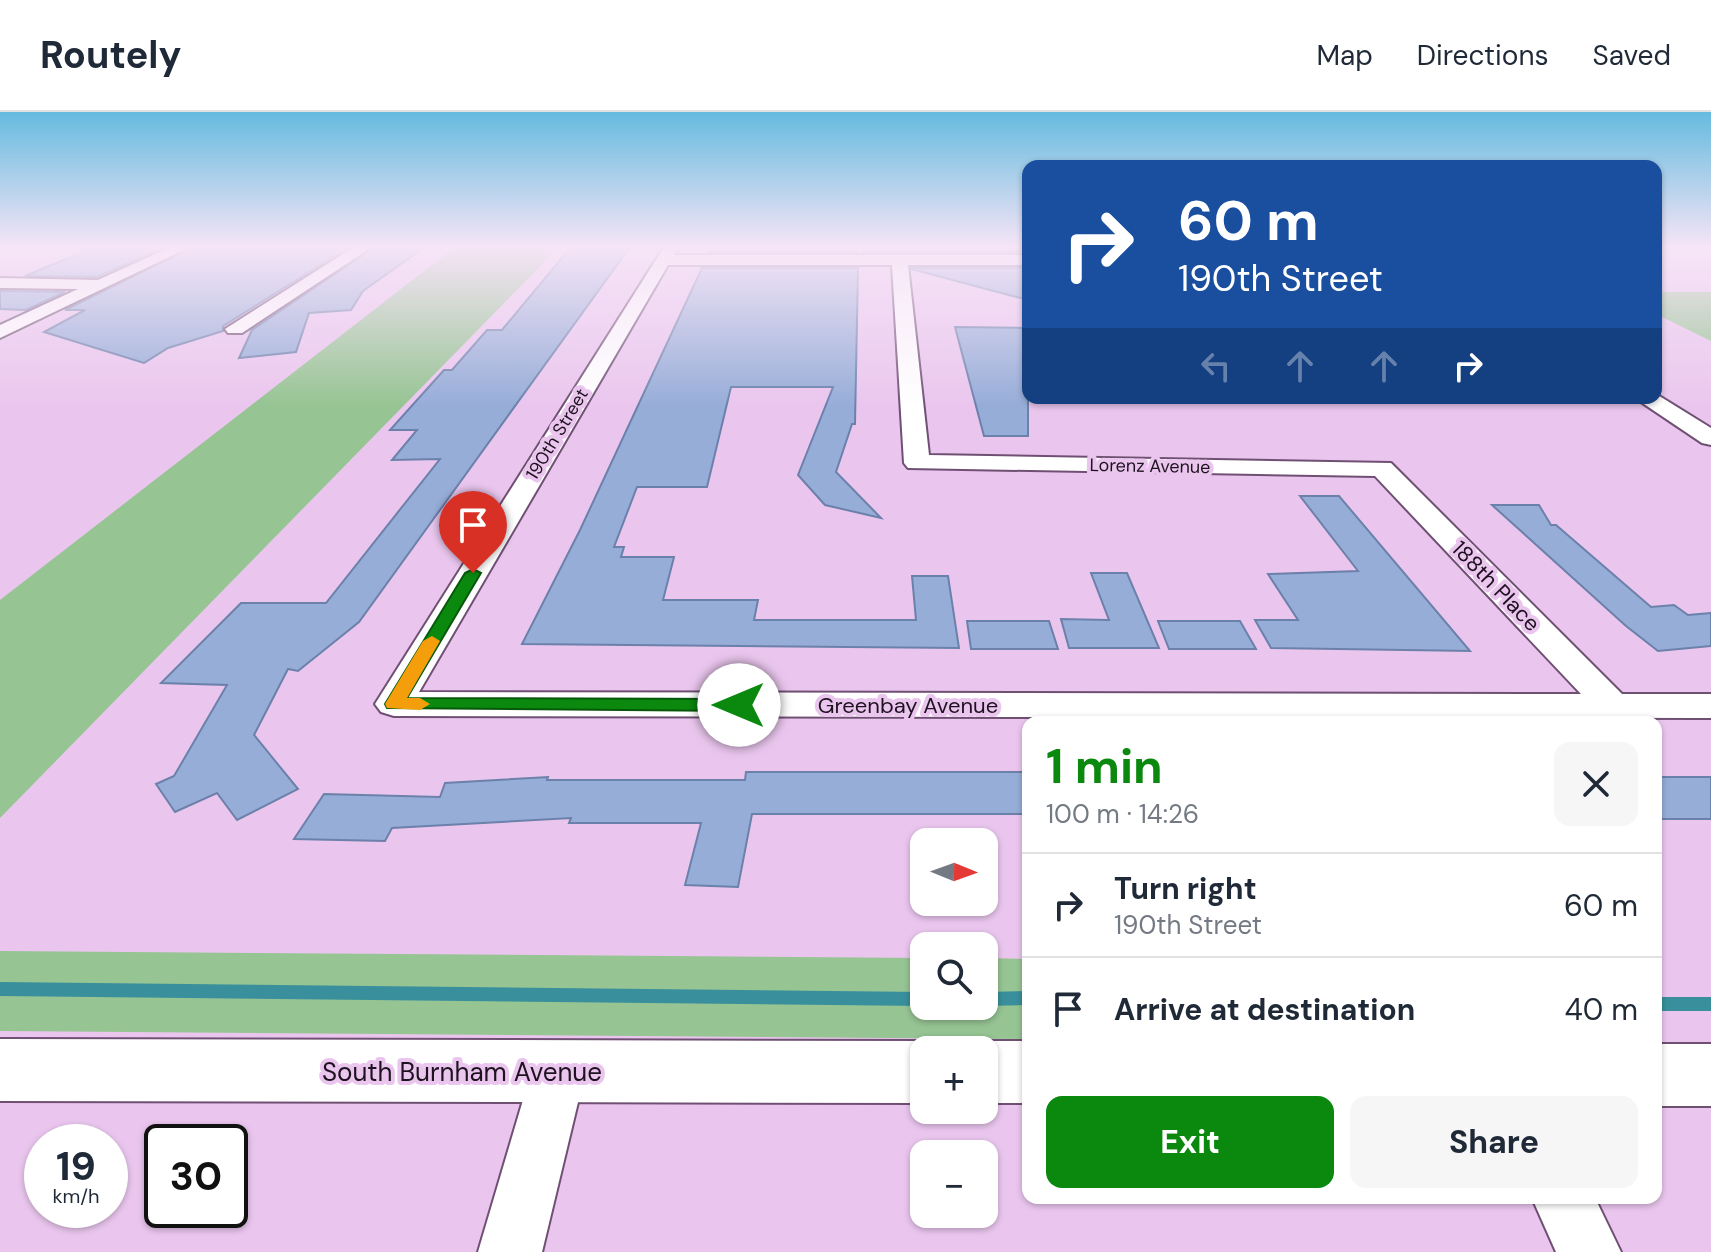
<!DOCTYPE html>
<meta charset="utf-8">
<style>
body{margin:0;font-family:"DM Sans",sans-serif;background:#f6f6f7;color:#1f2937;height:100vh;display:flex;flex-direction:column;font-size:30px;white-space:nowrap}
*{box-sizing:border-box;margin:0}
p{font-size:26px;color:#747a83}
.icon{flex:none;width:44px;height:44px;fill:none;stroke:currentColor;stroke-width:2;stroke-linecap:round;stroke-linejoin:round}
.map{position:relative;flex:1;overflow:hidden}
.drawer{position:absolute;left:1022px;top:604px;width:640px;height:488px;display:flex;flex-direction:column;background:#fff;border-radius:16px;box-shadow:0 2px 6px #0004}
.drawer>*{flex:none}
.top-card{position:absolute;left:1022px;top:48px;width:640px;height:244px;border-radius:16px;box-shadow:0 2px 6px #0004;background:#1a4fa0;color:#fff;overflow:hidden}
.needle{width:52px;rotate:91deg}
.controls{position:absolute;left:910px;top:716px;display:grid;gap:16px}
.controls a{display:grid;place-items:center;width:88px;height:88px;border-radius:16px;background:#fff;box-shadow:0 2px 6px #0004;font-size:40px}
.speed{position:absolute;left:24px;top:1012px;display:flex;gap:16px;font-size:40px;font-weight:700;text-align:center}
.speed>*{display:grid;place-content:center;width:104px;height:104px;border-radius:50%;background:#fff;box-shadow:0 2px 6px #0004;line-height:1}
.speed small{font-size:20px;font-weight:400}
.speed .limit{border:4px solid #111;border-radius:12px;background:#fff;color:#111}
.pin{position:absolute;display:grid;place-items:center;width:68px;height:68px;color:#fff;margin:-82px -34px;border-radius:50% 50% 50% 0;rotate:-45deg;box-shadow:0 0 8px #0007}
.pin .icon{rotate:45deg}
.me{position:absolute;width:88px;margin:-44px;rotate:270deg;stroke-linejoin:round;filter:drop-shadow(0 0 6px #0008)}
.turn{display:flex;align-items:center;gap:28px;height:168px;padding:0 24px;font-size:36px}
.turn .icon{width:104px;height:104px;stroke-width:2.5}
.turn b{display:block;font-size:56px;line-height:68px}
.lanes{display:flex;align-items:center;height:76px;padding:0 24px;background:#0003;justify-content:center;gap:40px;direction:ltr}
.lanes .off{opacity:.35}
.round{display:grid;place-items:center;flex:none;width:84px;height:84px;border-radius:16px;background:#f6f6f7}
.summary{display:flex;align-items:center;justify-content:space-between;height:136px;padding:0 24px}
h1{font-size:48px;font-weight:700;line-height:60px;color:#0b890f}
.primary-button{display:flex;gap:16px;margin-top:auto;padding:16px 24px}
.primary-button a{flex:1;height:92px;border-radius:16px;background:#0b890f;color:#fff;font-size:32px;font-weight:700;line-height:92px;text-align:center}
.primary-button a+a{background:#f6f6f7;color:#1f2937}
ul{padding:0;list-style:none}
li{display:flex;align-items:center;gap:24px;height:104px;padding:0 24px;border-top:2px solid #e0e1e3}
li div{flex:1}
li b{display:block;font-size:30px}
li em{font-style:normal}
header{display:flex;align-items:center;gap:48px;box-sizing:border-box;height:112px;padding:0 40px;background:#fff;border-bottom:2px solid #e0e1e3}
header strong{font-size:38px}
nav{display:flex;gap:44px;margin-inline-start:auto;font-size:28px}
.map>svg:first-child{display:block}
.green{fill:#96c493}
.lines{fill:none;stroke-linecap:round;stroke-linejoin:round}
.stream{fill:#39909c;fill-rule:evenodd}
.building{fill:#96add8;stroke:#6c81aa;stroke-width:2}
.minor-casing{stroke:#6f5073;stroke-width:4}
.major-casing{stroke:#6f5073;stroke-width:4}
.minor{fill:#fff;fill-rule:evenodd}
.major{fill:#fff;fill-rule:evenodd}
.route{fill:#0b890f;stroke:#07590a;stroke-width:2}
.slow{fill:#f59e0b}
.labels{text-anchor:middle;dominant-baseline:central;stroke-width:8;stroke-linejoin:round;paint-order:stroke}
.far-street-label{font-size:18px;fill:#1f1220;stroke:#eac6ee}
.street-label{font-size:22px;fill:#1f1220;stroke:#eac6ee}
.near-street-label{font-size:26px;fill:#1f1220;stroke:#eac6ee}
</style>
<header>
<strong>Routely</strong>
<nav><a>Map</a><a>Directions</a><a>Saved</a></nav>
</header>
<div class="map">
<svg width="1711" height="1140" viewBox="0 0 1711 1140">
<rect width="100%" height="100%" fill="#eac6ee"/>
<!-- green -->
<g class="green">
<path d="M455,135H559L0,706V488Z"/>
<path d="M1656,180H1711V229L1656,202Z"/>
<path d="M0,839L924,846V894H984V846L1028,847V927L0,919Z"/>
</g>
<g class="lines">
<!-- stream -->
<g class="stream">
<path d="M0,870L924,880V894L0,884Z"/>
<path d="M1028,879V893L984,894V880Z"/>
<rect x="1656" y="885" width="55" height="14"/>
</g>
</g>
<!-- building -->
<g class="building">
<path d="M95,135H164L97,165L25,164Z"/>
<path d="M193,135H349L223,214V219L168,236L144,251L44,220L85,198H65Z"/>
<path d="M375,135H425L363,179L351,198L309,201L296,240L239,246L252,218Z"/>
<path d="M571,135H630L359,510L298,559L288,557L254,623L298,677L237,708L217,681L175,700L156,672L174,664L227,573L161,571L241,491H326L440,347L392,348L417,318H390L444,258H452L487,218H502Z"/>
<path d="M711,135H857L858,140H709Z"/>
<rect x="864" y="135" width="164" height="5"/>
<path d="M702,156H858L855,312H852L836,360L881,406L825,393L798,363L833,275H731L707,375H637L614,435H624L621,445H674L663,488H758L754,508H916L912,464H948L959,536L522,532L580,418Z"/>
<path d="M911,156H1028V188L911,157Z"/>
<path d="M0,179L65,180L26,198L0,197Z"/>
<path d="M955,215L1028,216V324H984Z"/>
<path d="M1300,384H1339L1470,539L1271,536L1255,508H1298L1268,462L1358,459Z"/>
<path d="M1492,393H1539L1551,413H1556L1651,495L1674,493L1688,503L1711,501V534L1658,539L1626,514Z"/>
<path d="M1091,461H1127L1159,536H1069L1061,507L1109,508Z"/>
<path d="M967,509H1049L1058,537H971Z"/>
<path d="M1158,509H1240L1256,537H1169Z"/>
<path d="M746,660H1028V702H752L738,775L685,773L701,711H569L571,706L392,716L385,729L294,727L324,682L440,685L445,671L548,665L547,668H745Z"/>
<rect x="1656" y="665" width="55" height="42"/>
</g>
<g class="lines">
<defs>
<g id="minor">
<path d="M171,135H190L0,226V213L78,177L0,176V166L98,168Z"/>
<path d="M354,135H372L242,221H228L225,217Z"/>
<path d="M664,135H678L674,143H1028V153H908L929,343L1391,351L1622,582H1711V606L394,604L381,600L375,592ZM668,153H892L904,351L908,356L1375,364L1581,582L419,580Z"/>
<path d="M1656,282L1711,316V333L1702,331L1635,286H1656Z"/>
<path d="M558,935L577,943L585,961L542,1140H478L531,961L539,943Z"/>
<path d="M1532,1086H1595L1621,1140H1556Z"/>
</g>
<g id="major">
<path d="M0,927L924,929L948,938H924V991L0,989Z"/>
<path d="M984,929H1028V991H984V938H960Z"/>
<rect x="1656" y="932" width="55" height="62"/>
</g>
</defs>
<!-- minor casing -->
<use href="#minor" class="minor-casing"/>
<!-- major casing -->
<use href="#major" class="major-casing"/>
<!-- minor -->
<use href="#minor" class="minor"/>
<!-- major -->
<use href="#major" class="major"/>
</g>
<!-- sky -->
<linearGradient id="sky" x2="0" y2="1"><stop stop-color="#66bbdf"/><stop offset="0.46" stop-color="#f6e5f7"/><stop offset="1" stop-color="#f6e5f7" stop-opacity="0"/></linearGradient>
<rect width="1711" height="294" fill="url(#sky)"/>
<!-- route -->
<path class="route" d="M473,457L481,461L407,586L739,587L749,593L739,599L387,596L385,592L465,461Z"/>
<!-- slow -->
<path class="slow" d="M432,524L440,529L407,586H420L430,592L420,598L387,596L385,592L423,529Z"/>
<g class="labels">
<!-- far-street labels -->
<g class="far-street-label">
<text transform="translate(557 322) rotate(-59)">190th Street</text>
<text transform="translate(1150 354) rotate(1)">Lorenz Avenue</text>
</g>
<!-- street labels -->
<g class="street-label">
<text transform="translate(1496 474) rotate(46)">188th Place</text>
<text x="908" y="593">Greenbay Avenue</text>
</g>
<!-- near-street labels -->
<g class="near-street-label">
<text x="462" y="960">South Burnham Avenue</text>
</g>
</g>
</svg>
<div class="controls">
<a><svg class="needle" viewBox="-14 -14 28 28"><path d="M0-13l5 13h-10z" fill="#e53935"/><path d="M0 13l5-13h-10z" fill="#747a83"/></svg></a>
<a><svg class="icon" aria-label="search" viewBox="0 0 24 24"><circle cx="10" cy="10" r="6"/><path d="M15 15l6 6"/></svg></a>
<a>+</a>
<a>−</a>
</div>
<div class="speed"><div>19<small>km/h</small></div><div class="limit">30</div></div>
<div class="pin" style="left:473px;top:461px;background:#d93025"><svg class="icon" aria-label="arrive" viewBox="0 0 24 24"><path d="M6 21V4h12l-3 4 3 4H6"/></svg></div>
<svg class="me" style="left:739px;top:593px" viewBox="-20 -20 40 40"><circle r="19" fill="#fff"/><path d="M0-13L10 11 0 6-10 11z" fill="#0b890f"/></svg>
<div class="top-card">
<div class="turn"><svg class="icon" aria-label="right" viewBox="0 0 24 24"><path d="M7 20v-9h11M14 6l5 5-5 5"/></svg><div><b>60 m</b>190th Street</div></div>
<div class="lanes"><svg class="icon off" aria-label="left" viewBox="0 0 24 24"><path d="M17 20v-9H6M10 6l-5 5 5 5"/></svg><svg class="icon off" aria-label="ahead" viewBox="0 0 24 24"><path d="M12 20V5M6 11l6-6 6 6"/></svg><svg class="icon off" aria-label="ahead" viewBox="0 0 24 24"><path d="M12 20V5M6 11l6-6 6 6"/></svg><svg class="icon" aria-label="right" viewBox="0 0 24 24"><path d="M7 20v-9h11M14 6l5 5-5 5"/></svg></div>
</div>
<section class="drawer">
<div class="summary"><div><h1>1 min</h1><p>100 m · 14:26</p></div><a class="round"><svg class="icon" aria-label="close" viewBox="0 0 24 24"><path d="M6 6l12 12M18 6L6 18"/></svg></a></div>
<ul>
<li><svg class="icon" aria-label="right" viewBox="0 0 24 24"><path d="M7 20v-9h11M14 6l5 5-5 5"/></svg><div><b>Turn right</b><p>190th Street</p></div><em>60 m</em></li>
<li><svg class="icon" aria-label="arrive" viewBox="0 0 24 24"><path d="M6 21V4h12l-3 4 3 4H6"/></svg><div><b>Arrive at destination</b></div><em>40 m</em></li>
</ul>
<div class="primary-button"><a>Exit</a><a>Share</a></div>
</section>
</div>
